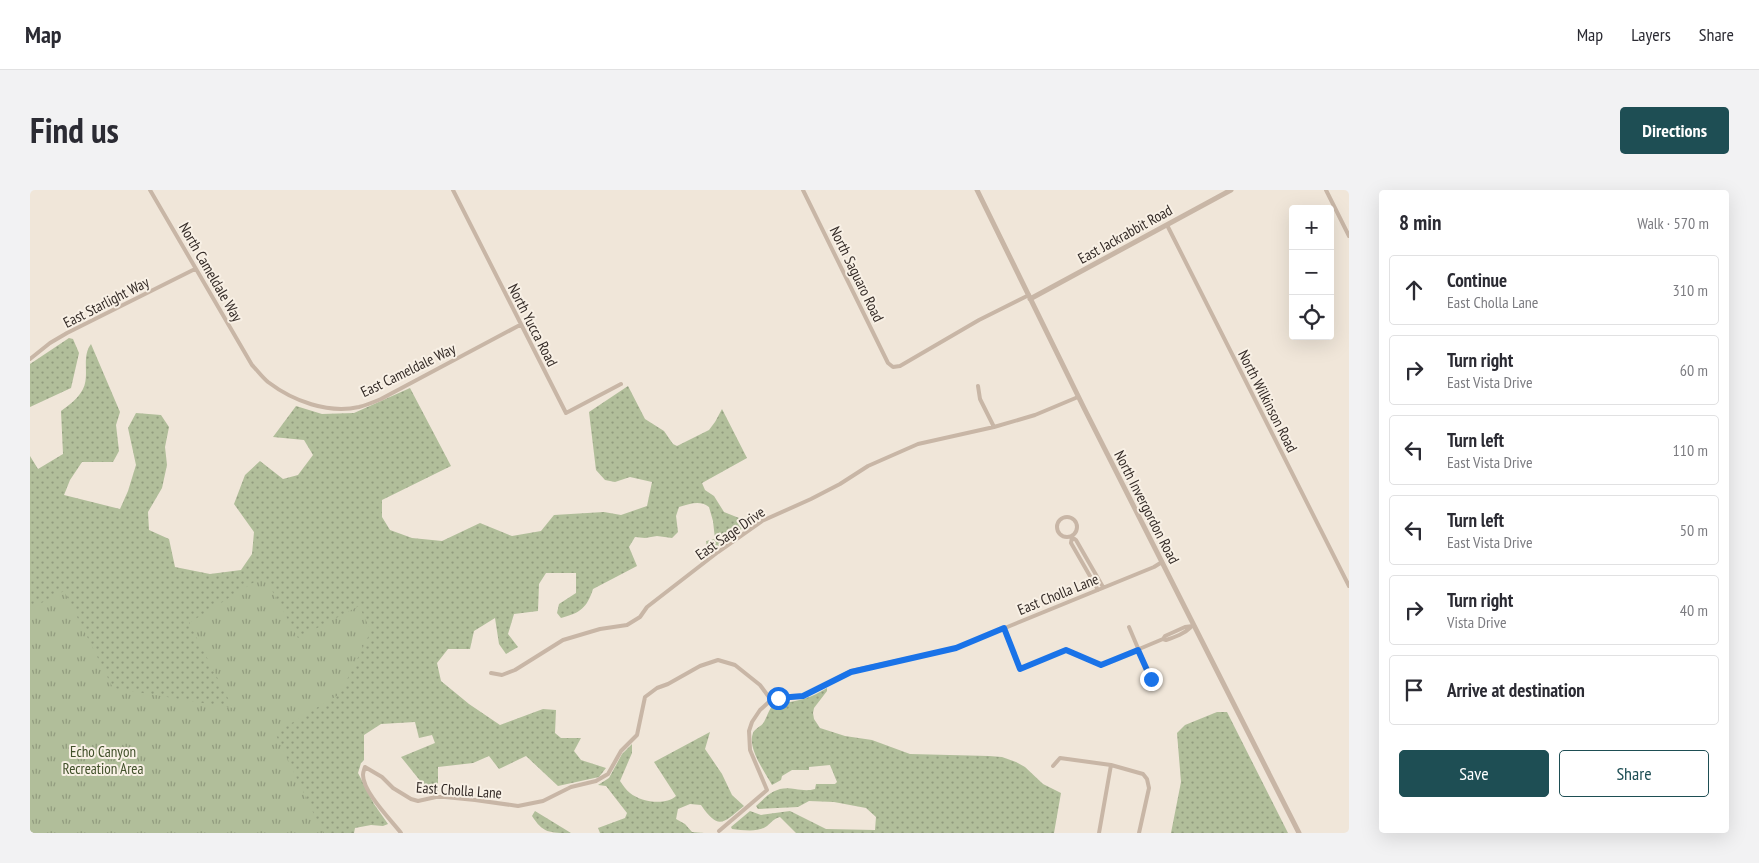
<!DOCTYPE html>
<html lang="en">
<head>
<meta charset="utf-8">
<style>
	:root { --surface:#fff; --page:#f2f2f3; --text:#2b2b33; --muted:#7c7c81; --line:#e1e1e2; --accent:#1e4e54 }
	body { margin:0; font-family:"PT Sans Narrow",sans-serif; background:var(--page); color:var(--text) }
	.controls { position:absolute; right:15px; top:15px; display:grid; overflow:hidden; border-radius:5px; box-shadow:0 5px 20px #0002 }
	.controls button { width:45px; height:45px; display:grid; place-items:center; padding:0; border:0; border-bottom:1px solid var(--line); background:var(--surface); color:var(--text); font:25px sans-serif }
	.stop { position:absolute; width:15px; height:15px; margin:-11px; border:4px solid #1a73e8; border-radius:50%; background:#fff }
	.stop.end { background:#1a73e8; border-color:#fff; box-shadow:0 1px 5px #0008 }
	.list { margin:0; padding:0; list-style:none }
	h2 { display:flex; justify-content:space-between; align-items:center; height:65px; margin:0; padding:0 20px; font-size:21px }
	h2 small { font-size:16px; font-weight:400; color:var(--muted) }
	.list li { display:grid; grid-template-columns:32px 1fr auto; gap:15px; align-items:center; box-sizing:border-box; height:70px; margin:0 10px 10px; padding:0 10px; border:1px solid var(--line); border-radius:5px }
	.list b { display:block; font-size:19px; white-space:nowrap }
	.list p { margin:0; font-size:16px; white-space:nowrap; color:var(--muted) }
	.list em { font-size:16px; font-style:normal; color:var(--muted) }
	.actions { display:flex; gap:10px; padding:15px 20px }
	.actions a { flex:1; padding:11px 0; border:1px solid var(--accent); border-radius:5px; text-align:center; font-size:18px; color:var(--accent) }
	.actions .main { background:var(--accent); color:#fff }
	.icon { flex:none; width:28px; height:28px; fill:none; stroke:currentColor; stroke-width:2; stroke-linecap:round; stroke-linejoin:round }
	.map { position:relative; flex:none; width:1319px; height:643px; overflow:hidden; border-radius:5px }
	header { display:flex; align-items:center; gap:30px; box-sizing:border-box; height:70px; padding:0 25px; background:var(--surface); border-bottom:1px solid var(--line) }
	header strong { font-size:24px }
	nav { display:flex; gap:28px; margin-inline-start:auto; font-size:18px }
	.intro { display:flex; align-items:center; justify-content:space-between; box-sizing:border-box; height:120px; padding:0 30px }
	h1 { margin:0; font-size:35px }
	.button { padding:12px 22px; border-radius:5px; background:var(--accent); color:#fff; font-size:18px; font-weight:700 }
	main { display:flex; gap:30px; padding:0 30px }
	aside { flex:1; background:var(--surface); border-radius:5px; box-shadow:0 5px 20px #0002 }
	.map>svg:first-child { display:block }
	.grass { fill:url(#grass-dots) }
	.park { fill:url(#park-tufts) }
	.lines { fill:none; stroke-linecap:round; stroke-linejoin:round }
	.minor { stroke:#c8b6a6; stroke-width:4 }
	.tertiary { stroke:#c8b6a6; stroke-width:5 }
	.route { stroke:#1a73e8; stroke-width:6 }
	.labels { text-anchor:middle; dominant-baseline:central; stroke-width:4; stroke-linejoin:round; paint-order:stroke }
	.street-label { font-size:15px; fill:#342b27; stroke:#f8f0e5 }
	.park-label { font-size:15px; fill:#42512b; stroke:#f8f0e5 }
</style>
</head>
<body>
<header>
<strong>Map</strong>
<nav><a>Map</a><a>Layers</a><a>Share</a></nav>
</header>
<div class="intro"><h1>Find us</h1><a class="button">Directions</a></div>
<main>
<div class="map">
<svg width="1319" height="643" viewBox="0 0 1319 643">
	<defs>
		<pattern id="grass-dots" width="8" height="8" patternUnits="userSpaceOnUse" patternTransform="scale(1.25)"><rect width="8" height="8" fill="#b1be9a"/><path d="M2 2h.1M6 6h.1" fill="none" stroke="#919b7e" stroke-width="1.8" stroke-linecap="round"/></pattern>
		<pattern id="park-tufts" width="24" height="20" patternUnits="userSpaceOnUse" patternTransform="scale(1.25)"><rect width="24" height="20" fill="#b1be9a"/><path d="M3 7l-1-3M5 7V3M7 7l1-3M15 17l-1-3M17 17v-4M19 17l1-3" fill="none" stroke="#919b7e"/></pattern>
	</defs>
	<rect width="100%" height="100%" fill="#f0e6d9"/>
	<!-- grass -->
	<path class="grass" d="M39,148L43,149L49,163L41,198L0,217V174Z
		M61,154L90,222L86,235L89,261L83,272H52L40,290L34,305L90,319L98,301L106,275L98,238L106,223L131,225L139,237L135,257L137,275L132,298L118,322L119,340L139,349L145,377L180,384L211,380L222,364L224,342L204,314L215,285L230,271L253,289L268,285L283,265L274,250L243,247L266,216L292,224L324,223L380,198L421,276L352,310V327L360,340L382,348L412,351L450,333L482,346L511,341L524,325L574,322L591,325L617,316L622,292L600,287L585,292L575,290L566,280L559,222L598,196L615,229L634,241L643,254L647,256L679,240L685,232L692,219L717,268L672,293L675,300L684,306L694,322L719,332L718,334L682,361L677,359L676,351L685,349L683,331L679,317C669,310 661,314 649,317L646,326L648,342L642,348L627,346L615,348L605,347L599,357L607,376L563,399C557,418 550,423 531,428L527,423L529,414L546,403V383H516L509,394L508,421L484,424L478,444L488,457L476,464L469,454L465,428L444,441L440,459H418L407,473L411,491L439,514L470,535L513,519L526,520L525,543L531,548H551L544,561L551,570L576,578L569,587L528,596L496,566L469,579L459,566L443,573L408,577V601L400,603L371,567L405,553L402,545L389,548L385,532L351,534L334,545V570L331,573L328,583L344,614L358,634L353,636L341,635L325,638L324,643H0V266L8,279L33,264L31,221C39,215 48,209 53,199C60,186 51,167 61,154Z
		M797,498V501L784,518L783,523L784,529L790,538L815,546L842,550L880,564L959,566L972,567L986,572L995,577L1013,594L1031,603L1024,643H766L750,627C743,629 742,632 737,636C728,643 712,640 702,639L701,637L720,621L731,625L760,621L796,639L845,640L846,627L836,618L804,612L779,611L768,617L728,619L726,616C739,604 746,596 765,599C772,600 778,601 785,599L786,594H805L807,592L800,575L779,577V580H762L752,586L751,590L742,595C735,582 717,558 723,543C725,538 731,537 734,532C738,525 739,517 746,513C752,511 759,513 765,511C777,509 787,504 797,498Z
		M1187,522H1197L1258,643H1141L1151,592L1147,543L1155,535Z
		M680,542L675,559L692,584L702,605L714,616C693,633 689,641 671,615L660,614L648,619L646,629L655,634L662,642L674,643H570L568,638L595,628L597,623L576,596L568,595L579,588L592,564L602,554V563L590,591C593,595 596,600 600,603C611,612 635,616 646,606L624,572Z
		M505,621L541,643C519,643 513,643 502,626Z"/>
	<!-- park -->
	<path class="park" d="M234,386L268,448L329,416L341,441L310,504L245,543L293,643H0V419L34,401L83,498L203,518L159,433Z"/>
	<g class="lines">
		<!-- minor -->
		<path class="minor" d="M120,0L222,175C227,180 232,187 238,192C263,211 298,224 329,217C337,215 344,212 351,209L490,135
			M423,0L536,223L591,194
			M773,0L858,173L863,177L870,176L949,130L999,105
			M1296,0L1319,46
			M1137,35L1319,396
			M0,169L20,153L37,143L165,79
			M948,196L950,209L964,237
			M1027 337a10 10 0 1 1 20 0a10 10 0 1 1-20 0Z
			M1068,400L1041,353L1042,347L1046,350L1073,397
			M1099,437L1121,489
			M974,438L990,479L1036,460L1071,475L1133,449L1135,446L1155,437L1163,436
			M1133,449L1136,450C1145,447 1154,444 1161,437
			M461,483L472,485L485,480L533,450L570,439L597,435L610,427L617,417L688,362L732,331L781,309L810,294L838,276L888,254L964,237L1005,225L1048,207
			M1023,576L1030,568L1081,575L1113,584L1117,589L1119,598L1109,643
			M689,641L737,600L720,560L719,541L722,532L730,520L741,510L773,506L821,481L926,458L1124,377L1132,372
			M371,643C361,630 333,602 333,585C333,582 334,580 335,577L352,587L363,598L381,609L388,611L406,607H415L445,610L488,616L513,611L541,597L566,591L578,584L591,561L607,545L615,507L627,498L638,494L670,476L688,470L705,475L730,495L741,510
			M1069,643L1081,575"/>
		<!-- tertiary -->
		<path class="tertiary" d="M947,0L1054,218L1269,643
			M1000,109L1201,0"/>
	</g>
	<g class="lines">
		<!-- route -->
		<path class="route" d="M748,508L773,506L821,482L926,458L974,438L990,479L1036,460L1071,475L1108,460L1121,489"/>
	</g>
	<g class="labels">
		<!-- street labels -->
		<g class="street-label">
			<text transform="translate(1095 44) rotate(-29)">East Jackrabbit Road</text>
			<text transform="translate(181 82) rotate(60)">North Cameldale Way</text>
			<text transform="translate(827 84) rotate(64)">North Saguaro Road</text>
			<text transform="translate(76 112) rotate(-27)">East Starlight Way</text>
			<text transform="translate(503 135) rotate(63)">North Yucca Road</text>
			<text transform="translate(378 180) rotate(-26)">East Cameldale Way</text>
			<text transform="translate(1238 211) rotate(63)">North Wilkinson Road</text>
			<text transform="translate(1117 317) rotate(63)">North Invergordon Road</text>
			<text transform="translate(700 343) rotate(-35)">East Sage Drive</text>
			<text transform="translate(1028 404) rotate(-22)">East Cholla Lane</text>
			<text transform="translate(429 600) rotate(4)">East Cholla Lane</text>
		</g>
		<!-- park labels -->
		<g class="park-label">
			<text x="73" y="561">Echo Canyon<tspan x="73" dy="17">Recreation Area</tspan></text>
		</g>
	</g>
</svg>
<div class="controls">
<button>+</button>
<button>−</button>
<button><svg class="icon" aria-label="locate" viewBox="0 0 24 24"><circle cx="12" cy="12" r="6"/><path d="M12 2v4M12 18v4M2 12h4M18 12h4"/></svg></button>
</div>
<div class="stop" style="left:748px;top:508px"></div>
<div class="stop end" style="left:1121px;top:489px"></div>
</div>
<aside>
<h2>8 min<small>Walk · 570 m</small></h2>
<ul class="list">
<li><svg class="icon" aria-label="ahead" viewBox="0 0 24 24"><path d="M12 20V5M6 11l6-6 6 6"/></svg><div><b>Continue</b><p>East Cholla Lane</p></div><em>310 m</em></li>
<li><svg class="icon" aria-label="right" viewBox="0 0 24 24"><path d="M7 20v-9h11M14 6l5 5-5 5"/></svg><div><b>Turn right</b><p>East Vista Drive</p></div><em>60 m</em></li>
<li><svg class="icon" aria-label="left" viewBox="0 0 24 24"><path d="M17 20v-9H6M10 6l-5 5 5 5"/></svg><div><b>Turn left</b><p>East Vista Drive</p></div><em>110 m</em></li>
<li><svg class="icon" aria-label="left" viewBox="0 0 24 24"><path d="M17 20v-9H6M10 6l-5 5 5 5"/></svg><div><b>Turn left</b><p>East Vista Drive</p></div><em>50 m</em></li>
<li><svg class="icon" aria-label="right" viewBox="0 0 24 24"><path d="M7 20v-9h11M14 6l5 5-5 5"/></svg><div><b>Turn right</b><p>Vista Drive</p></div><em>40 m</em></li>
<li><svg class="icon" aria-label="arrive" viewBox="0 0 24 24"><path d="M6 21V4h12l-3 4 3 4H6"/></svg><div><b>Arrive at destination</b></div></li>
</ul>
<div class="actions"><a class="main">Save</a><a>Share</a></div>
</aside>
</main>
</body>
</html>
